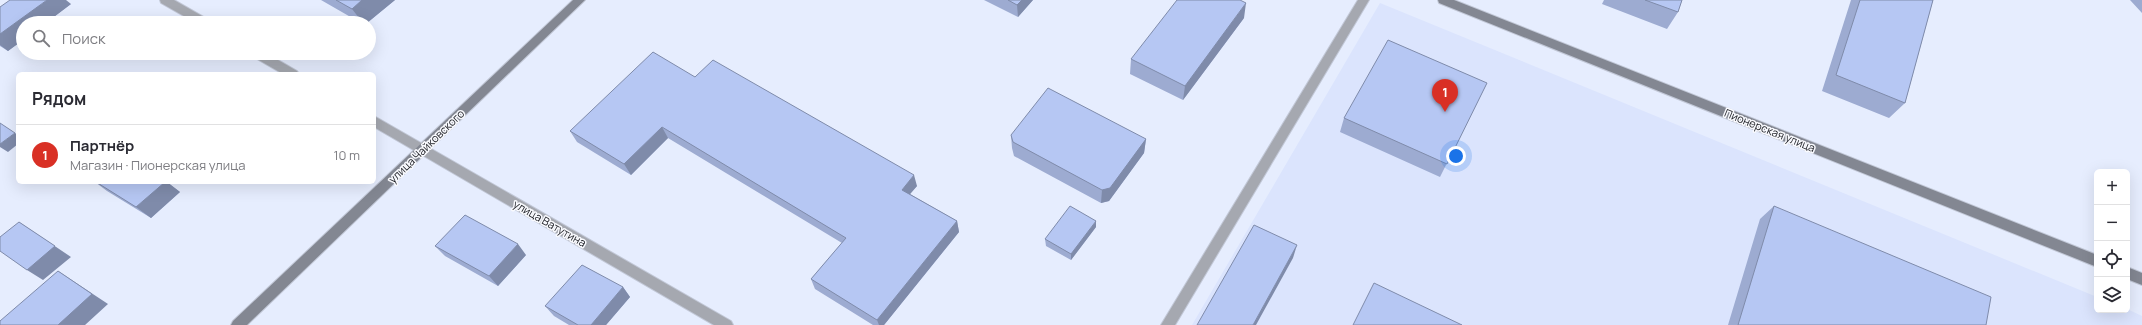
<!DOCTYPE html>
<html lang="ru">
<head>
<meta charset="utf-8">
<style>
	:root { --surface:#fff; --page:#f2f2f3; --text:#2b2b33; --muted:#7c7c81; --line:#e1e1e2; --accent:#d93025 }
	body { margin:0; font-family:Manrope,sans-serif; background:var(--page); color:var(--text) }
	.controls { position:absolute; right:12px; bottom:12px; display:grid; overflow:hidden; border-radius:6px; box-shadow:0 4px 16px #0002 }
	.controls button { width:36px; height:36px; display:grid; place-items:center; padding:0; border:0; border-bottom:1px solid var(--line); background:var(--surface); color:var(--text); font:20px sans-serif }
	.you { position:absolute; left:1456px; top:156px; width:14px; height:14px; margin:-10px; border:3px solid #fff; border-radius:50%; background:#1a73e8; box-shadow:0 0 0 6px #1a73e833 }
	.badge { display:grid; place-items:center; width:26px; height:26px; border-radius:50%; background:var(--accent); color:#fff; font-size:13px; font-weight:700 }
	.pin { position:absolute; translate:-50% -33px; filter:drop-shadow(0 1px 2px #0008) }
	.pin::after { content:''; position:absolute; top:21px; width:14px; height:12px; background:inherit; clip-path:polygon(0 0,100% 0,50% 100%) }
	.list { margin:0; padding:0; list-style:none }
	h2 { display:flex; justify-content:space-between; align-items:center; height:52px; margin:0; padding:0 16px; font-size:17px }
	h2 small { font-size:13px; font-weight:400; color:var(--muted) }
	.list li { display:grid; grid-template-columns:26px 1fr auto; gap:12px; align-items:center; box-sizing:border-box; height:60px; padding:0 16px; border-top:1px solid var(--line) }
	.list b { display:block; font-size:15px; white-space:nowrap }
	.list p { margin:0; font-size:13px; white-space:nowrap; color:var(--muted) }
	.list em { font-size:13px; font-style:normal; color:var(--muted) }
	.icon { flex:none; width:22px; height:22px; fill:none; stroke:currentColor; stroke-width:2; stroke-linecap:round; stroke-linejoin:round }
	.map { position:relative; flex:none; width:2142px; height:325px; overflow:hidden }
	.search { position:absolute; background:var(--surface); box-shadow:0 4px 16px #0002; left:16px; top:16px; width:360px; height:44px; display:flex; align-items:center; gap:10px; box-sizing:border-box; padding:0 14px; border-radius:22px; color:var(--muted); font-size:15px }
	.panel { position:absolute; background:var(--surface); box-shadow:0 4px 16px #0002; left:16px; top:72px; width:360px; height:112px; border-radius:6px }
	.map>svg:first-child { display:block }
	.built { fill:#dbe4fd }
	.lines { fill:none; stroke-linecap:round; stroke-linejoin:round }
	.street-casing { stroke:#c2c8d7; stroke-width:2 }
	.secondary-casing { stroke:#c2c8d7; stroke-width:2 }
	.street { fill:#a5a8b0; fill-rule:evenodd }
	.secondary { fill:#838792; fill-rule:evenodd }
	.wall { fill:#9dabd1 }
	.shaded-wall { fill:#7f8baa }
	.building { fill:#b6c7f3; stroke:#7f8baa }
	.labels { text-anchor:middle; dominant-baseline:central; stroke-width:3; stroke-linejoin:round; paint-order:stroke }
	.street-label { font-size:11px; fill:#1c1e24; stroke:#f9fafe }
</style>
</head>
<body>
<div class="map">
<svg width="2142" height="325" viewBox="0 0 2142 325">
	<rect width="100%" height="100%" fill="#e6edfe"/>
	<!-- built -->
	<path class="built" d="M1380,3L2097,297V310L2127,309L2142,316V325H1192Z"/>
	<g class="lines">
		<!-- street casing -->
		<g class="street-casing">
			<path id="street" d="M160,0H174L209,20L211,23H196L161,3Z
				M1358,0H1369L1175,325H1161Z
				M250,53H266L297,71L299,74H283L252,56Z
				M374,116L731,321L733,325H714L374,127Z"/>
		</g>
		<!-- secondary casing -->
		<g class="secondary-casing">
			<path id="secondary" d="M573,0H585L247,325H231L233,321Z
				M1438,0H1454L2097,255V267L1439,3Z
				M2127,267L2142,273V285L2127,279Z"/>
		</g>
		<!-- street -->
		<use href="#street" class="street"/>
		<!-- secondary -->
		<use href="#secondary" class="secondary"/>
	</g>
	<!-- wall -->
	<path class="wall" d="M321,0H395L367,23H361Z
		M984,0H1033L1018,17Z
		M1604,0H1682L1678,12L1667,29L1602,4Z
		M1851,0H1933L1905,103L1889,118L1822,91Z
		M2130,0H2142V13Z
		M71,4L8,51L0,46V7Z
		M1244,18L1183,100L1130,74L1131,59Z
		M695,77L917,186L910,194L957,221L959,232L884,325H873L815,289L811,279L842,243L668,138L631,175L577,142L570,131Z
		M1487,83L1440,177L1340,132L1344,118Z
		M1011,135L1146,139L1144,153L1109,201L1101,203L1014,156L1012,148Z
		M95,182H167L180,192L151,218L107,191Z
		M1774,206L1986,325H1728L1760,219Z
		M1096,227L1071,260L1046,246L1045,239Z
		M435,246L526,255L498,286L445,256Z
		M623,287L630,297L606,325H569L554,316L545,306Z"/>
	<!-- shaded-wall -->
	<path class="shaded-wall" d="M47,0H66L71,4L46,23H23V40L8,51L0,45V34Z
		M362,0H395L367,23H363L352,9Z
		M1022,0H1033L1018,17L1017,5Z
		M1246,3L1244,18L1183,100L1185,86Z
		M662,127L668,138L631,175L624,164Z
		M15,133L18,135V144L8,152L0,147V144Z
		M1146,139L1144,153L1109,201L1101,203L1102,190Z
		M914,175L917,186L904,201L902,190Z
		M165,182H167L180,192L151,218L136,207Z
		M957,221L959,232L884,325H879L877,320Z
		M1096,221V227L1071,260V254Z
		M19,222L71,257L43,280L27,270Z
		M518,244L526,255L498,286L489,276Z
		M1297,245L1293,258L1256,325H1253Z
		M58,271L108,304L85,325H58Z
		M623,287L630,297L606,325H591Z"/>
	<!-- building -->
	<path class="building" d="M10,0H47L0,34V7Z
		M336,0H362L352,9Z
		M1008,0H1022L1017,5Z
		M1177,0H1240L1246,3L1185,86L1131,59Z
		M1645,0H1682L1678,12Z
		M1860,0H1933L1905,103L1836,75Z
		M1388,40L1487,83L1447,164L1344,118Z
		M653,52L695,77L713,60L914,175L902,190L957,221L877,320L811,279L846,238L662,127L624,164L570,131Z
		M1048,88L1146,139L1110,188L1102,190L1013,142L1011,135Z
		M0,123L15,133L0,144Z
		M96,182H165L136,207Z
		M1070,206L1096,221L1071,254L1045,239Z
		M1774,206L1991,297L1986,325H1738Z
		M465,215L518,244L489,276L435,246Z
		M19,222L55,246L27,270L0,251V237Z
		M1254,225L1297,245L1253,325H1197Z
		M582,265L623,287L591,325H578L545,306Z
		M58,271L92,294L58,325H0V321Z
		M1374,283L1462,325H1353Z"/>
	<g class="labels">
		<!-- street labels -->
		<g class="street-label">
			<text transform="translate(1770 130) rotate(22)">Пионерская улица</text>
			<text transform="translate(426 146) rotate(-44)">улица Чайковского</text>
			<text transform="translate(550 223) rotate(30)">улица Ватутина</text>
		</g>
	</g>
</svg>
<div class="controls">
<button>+</button>
<button>−</button>
<button><svg class="icon" aria-label="locate" viewBox="0 0 24 24"><circle cx="12" cy="12" r="6"/><path d="M12 2v4M12 18v4M2 12h4M18 12h4"/></svg></button>
<button><svg class="icon" aria-label="layers" viewBox="0 0 24 24"><path d="M12 4l9 5-9 5-9-5zM3 14l9 5 9-5"/></svg></button>
</div>
<div class="you"></div>
<div class="pin badge" style="left:1445px;top:112px">1</div>
<div class="search"><svg class="icon" aria-label="search" viewBox="0 0 24 24"><circle cx="10" cy="10" r="6"/><path d="M15 15l6 6"/></svg>Поиск</div>
<section class="panel">
<h2>Рядом<small></small></h2>
<ul class="list">
<li><span class="badge">1</span><div><b>Партнёр</b><p>Магазин · Пионерская улица</p></div><em>10 m</em></li>
</ul>
</section>
</div>
</body>
</html>
